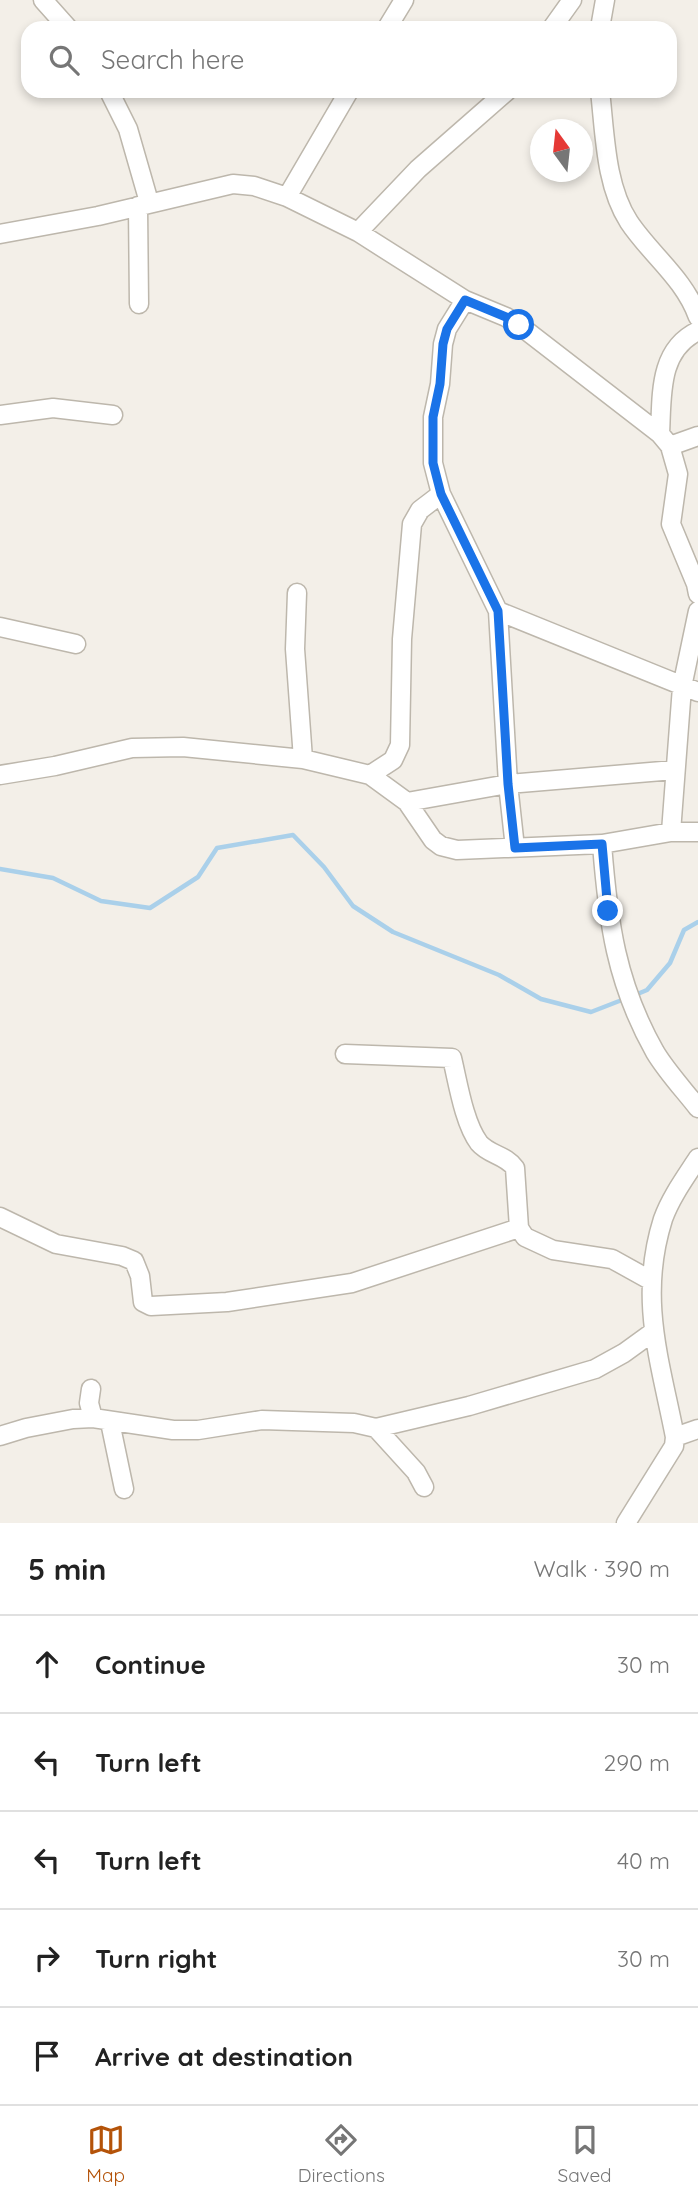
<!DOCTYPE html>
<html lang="en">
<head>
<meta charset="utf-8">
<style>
	:root { --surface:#fff; --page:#f6f6f6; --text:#222; --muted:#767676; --line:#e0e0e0; --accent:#b45309 }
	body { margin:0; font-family:Quicksand,sans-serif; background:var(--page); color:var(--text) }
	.compass { position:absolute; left:530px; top:119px; width:63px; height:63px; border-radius:50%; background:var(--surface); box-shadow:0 4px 10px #0003; rotate:345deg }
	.stop { position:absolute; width:21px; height:21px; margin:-16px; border:5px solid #1a73e8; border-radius:50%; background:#fff }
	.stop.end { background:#1a73e8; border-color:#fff; box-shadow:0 2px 7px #0008 }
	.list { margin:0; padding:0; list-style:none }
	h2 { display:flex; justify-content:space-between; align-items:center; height:91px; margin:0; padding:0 28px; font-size:30px }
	h2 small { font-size:23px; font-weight:400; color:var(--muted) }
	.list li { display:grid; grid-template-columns:46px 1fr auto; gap:21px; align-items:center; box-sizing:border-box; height:98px; padding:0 28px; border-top:2px solid var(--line) }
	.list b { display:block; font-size:26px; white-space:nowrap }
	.list em { font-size:23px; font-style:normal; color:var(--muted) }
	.icon { flex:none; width:38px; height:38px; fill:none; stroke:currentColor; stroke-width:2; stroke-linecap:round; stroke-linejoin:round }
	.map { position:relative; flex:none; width:698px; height:1523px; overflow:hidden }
	.search { position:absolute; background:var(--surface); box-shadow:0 4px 10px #0003; left:21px; right:21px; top:21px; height:77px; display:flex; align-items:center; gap:18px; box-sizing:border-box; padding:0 24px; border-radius:21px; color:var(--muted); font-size:26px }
	.sheet { height:581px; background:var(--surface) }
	nav { display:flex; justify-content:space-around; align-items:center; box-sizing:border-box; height:98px; border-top:2px solid var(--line); background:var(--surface); font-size:19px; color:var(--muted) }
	nav a { display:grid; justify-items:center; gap:4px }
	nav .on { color:var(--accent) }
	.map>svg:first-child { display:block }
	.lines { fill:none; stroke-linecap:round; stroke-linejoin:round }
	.stream { stroke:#aad0ea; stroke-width:4.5 }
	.minor-casing { stroke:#bdb7ac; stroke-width:21 }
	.minor { stroke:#fff; stroke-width:18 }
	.route { stroke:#1a73e8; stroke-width:9 }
</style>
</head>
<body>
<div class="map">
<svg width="698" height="1523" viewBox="0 0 698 1523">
	<rect width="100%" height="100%" fill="#f3efe8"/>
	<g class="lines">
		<!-- stream -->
		<path class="stream" d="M0,869L53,878L101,901L150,908L198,877L217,848L293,835L324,867L353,906L393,932L499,975L541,999L591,1012L627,998
			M635,995L647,990L670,963L684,930L698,922"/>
		<!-- minor casing -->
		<g class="minor-casing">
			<path id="minor" d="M43,0L68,28
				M387,28L404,0
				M552,28L572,0
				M600,28L605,0
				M109,91L128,129L149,202
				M600,91C605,133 605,185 629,222C651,255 684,278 698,317
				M287,197L349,91
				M138,206L139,304
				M358,232L418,169L507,91
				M0,234L98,216L233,184L254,186L287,197L358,232L465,300L506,317L519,325L660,434L670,446L678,474L671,524L696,584L698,594
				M465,300L447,329L443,344L440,384L433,417V463L441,494L498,611L508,784L515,848
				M0,415L53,408L113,415
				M660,434C662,396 658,350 698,331
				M670,446L698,436
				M297,593L295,649L303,759
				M498,611L698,692
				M0,627L76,644
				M0,775L55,766L132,748L183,747L303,759L370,775L407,802L433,840L441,846L457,850L602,844C608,922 616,983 655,1052C667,1072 684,1090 698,1108
				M370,775L393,760L400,745L402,639L412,524L420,510L441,494
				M407,802L508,784L674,770
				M671,832L682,687L698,611
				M602,844L671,832H698
				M345,1054L452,1058C458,1083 464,1123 479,1143C489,1155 506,1155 515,1168L519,1228L525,1237L553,1250L612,1259L650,1280
				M0,1217L56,1244L122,1256L134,1261L140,1276L143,1302L151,1306L227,1302L352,1283L519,1228
				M91,1389L89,1403L93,1418
				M110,1422L124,1489
				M376,1428L416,1472L424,1487
				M0,1436L26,1428L73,1419L93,1418L173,1430H198L262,1420L354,1423L376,1428L469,1406L595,1369L624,1353L653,1332
				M675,1437L698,1429
				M626,1523L674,1446L675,1437C660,1360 638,1298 663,1219C671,1197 685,1178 698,1158"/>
		</g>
		<!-- minor -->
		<use href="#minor" class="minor"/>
	</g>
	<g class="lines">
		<!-- route -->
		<path class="route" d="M519,325L506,317L465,300L447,329L443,344L440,384L433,417V463L441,494L498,611L508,784L515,848L602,844L608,911"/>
	</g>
</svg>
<svg class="compass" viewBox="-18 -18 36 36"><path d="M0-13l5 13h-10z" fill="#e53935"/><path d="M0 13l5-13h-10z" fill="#767676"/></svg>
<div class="stop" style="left:519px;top:325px"></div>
<div class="stop end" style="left:608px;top:911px"></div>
<div class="search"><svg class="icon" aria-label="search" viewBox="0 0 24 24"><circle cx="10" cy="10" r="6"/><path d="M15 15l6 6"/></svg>Search here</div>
</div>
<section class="sheet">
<h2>5 min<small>Walk · 390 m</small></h2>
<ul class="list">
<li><svg class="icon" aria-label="ahead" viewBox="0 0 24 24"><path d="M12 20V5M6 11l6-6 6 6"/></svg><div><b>Continue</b></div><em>30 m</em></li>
<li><svg class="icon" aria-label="left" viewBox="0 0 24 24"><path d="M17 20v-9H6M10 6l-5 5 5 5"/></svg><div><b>Turn left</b></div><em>290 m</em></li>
<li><svg class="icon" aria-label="left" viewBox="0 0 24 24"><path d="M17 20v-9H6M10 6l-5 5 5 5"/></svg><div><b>Turn left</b></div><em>40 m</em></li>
<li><svg class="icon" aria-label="right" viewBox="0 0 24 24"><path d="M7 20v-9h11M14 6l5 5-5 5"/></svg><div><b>Turn right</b></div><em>30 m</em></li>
<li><svg class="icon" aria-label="arrive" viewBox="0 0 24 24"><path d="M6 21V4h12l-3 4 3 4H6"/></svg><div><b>Arrive at destination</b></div></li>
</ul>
</section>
<nav>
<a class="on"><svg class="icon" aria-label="map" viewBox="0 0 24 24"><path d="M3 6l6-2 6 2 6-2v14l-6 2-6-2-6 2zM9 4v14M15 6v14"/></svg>Map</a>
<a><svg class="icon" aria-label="directions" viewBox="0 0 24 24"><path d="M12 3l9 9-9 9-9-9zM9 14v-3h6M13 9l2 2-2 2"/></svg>Directions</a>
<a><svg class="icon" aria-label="saved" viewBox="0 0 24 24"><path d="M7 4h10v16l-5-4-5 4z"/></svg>Saved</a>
</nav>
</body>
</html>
